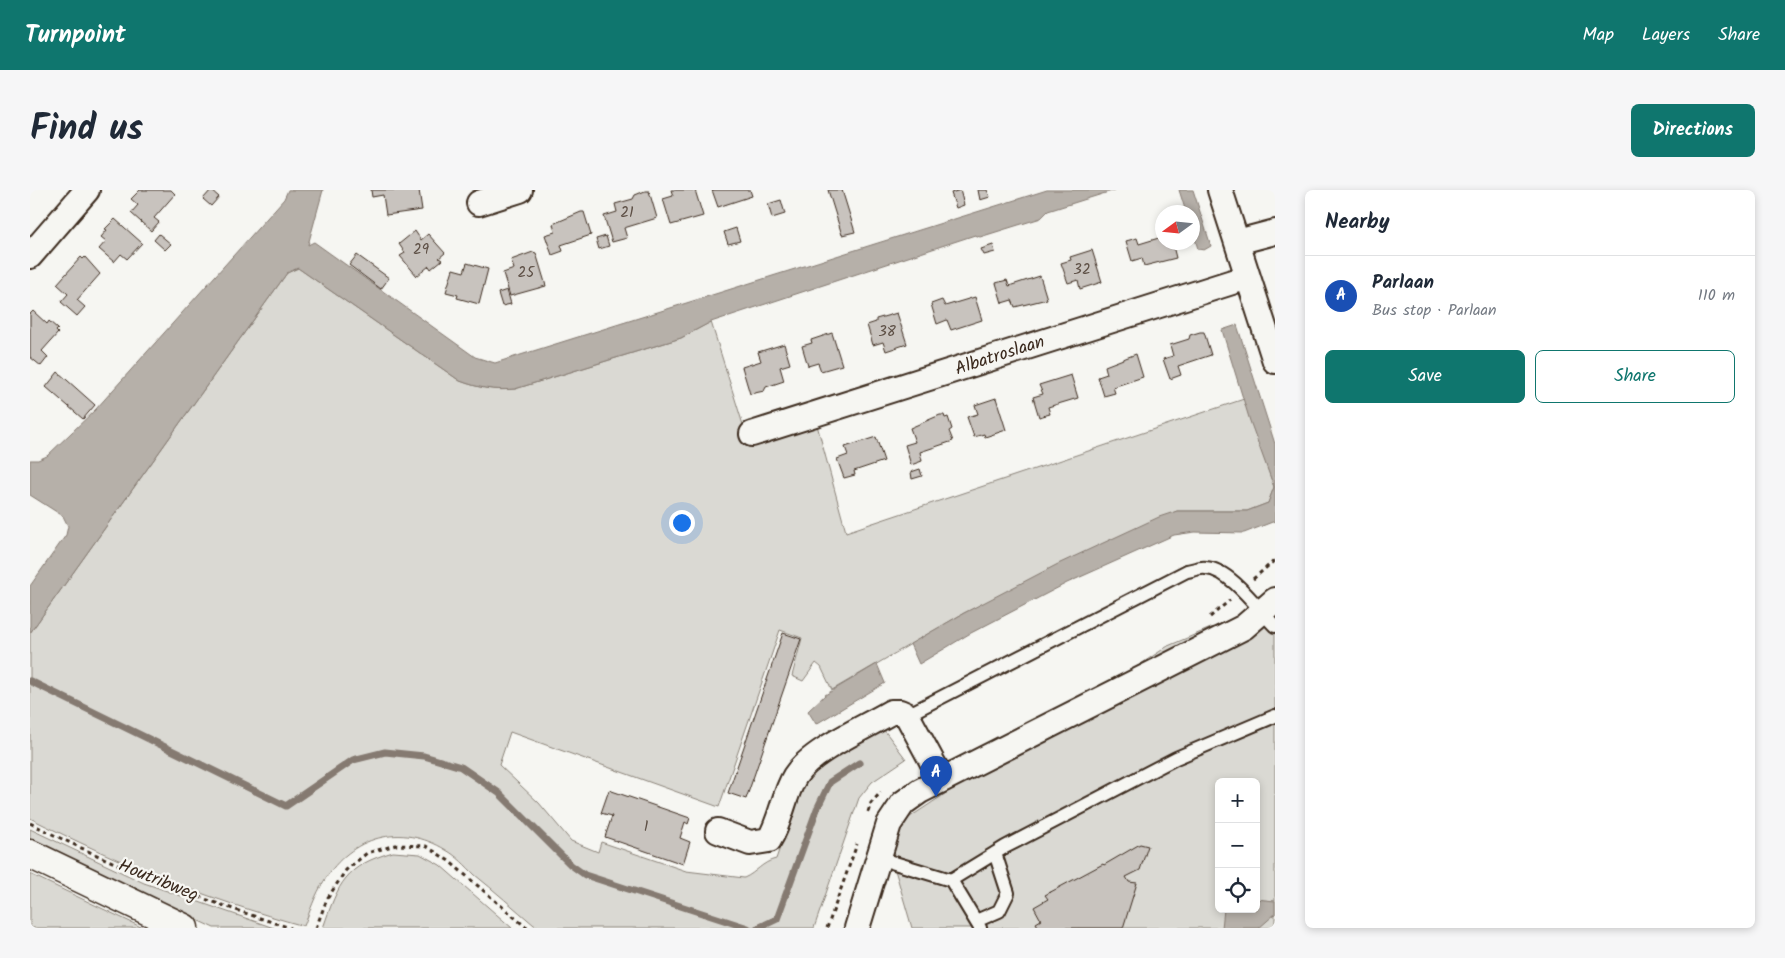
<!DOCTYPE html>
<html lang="en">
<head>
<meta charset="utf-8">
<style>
	:root { --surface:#fff; --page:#f6f6f7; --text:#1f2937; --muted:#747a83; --line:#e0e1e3; --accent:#0f766e }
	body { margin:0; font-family:Kalam,sans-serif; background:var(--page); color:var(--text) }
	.controls { position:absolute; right:15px; bottom:15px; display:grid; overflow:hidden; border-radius:8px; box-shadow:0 2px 8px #0003 }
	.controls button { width:45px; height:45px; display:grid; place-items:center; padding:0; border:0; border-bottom:1px solid var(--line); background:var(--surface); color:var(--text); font:25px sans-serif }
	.compass { position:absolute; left:1125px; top:15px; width:45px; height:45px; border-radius:50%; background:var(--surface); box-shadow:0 2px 8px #0003; rotate:255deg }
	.you { position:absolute; left:651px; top:332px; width:18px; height:18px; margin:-12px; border:4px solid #fff; border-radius:50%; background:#1a73e8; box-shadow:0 0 0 8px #1a73e833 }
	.badge { display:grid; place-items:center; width:32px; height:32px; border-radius:50%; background:var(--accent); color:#fff; font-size:16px; font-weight:700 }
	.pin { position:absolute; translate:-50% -41px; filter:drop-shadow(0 1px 2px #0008) }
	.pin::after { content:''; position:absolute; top:26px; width:18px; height:15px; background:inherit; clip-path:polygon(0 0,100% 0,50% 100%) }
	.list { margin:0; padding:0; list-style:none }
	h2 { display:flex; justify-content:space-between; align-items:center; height:65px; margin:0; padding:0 20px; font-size:21px }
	h2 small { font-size:16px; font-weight:400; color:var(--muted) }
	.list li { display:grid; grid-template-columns:32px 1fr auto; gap:15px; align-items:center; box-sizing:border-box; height:80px; padding:0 20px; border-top:1px solid var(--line) }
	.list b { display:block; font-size:19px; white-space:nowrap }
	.list p { margin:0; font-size:16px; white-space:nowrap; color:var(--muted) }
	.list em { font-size:16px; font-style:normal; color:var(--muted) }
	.actions { display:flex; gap:10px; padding:15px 20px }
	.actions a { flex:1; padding:11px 0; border:1px solid var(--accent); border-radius:8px; text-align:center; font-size:18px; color:var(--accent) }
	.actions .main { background:var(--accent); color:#fff }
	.icon { flex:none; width:28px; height:28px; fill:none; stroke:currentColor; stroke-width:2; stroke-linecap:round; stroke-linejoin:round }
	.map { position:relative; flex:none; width:1245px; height:738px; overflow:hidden; border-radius:8px }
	header { display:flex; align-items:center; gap:30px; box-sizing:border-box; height:70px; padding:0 25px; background:var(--accent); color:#fff }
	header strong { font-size:24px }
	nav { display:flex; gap:28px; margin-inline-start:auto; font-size:18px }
	.intro { display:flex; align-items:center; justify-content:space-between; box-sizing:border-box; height:120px; padding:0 30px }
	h1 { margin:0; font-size:35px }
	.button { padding:12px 22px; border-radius:8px; background:var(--accent); color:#fff; font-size:18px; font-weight:700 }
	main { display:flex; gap:30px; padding:0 30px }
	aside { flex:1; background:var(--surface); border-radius:8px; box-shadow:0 2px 8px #0003 }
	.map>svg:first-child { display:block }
	.green { fill:#dad9d3; stroke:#8a8278; fill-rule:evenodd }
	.water { fill:#b6b0a9; stroke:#857a71 }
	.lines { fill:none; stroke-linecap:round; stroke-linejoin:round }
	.stream { stroke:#857a71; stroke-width:7 }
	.building { fill:#c8c3be; stroke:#3b2a1e }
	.lane-casing { stroke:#3b2a1e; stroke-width:16 }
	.street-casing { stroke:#3b2a1e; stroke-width:28 }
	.primary-casing { stroke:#3b2a1e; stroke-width:31 }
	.path { stroke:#3b2a1e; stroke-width:3; stroke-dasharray:4 4; stroke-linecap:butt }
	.lane { stroke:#f6f6f2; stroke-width:12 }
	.street { stroke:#f6f6f2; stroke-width:24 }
	.primary { stroke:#f6f6f2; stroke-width:28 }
	.labels { text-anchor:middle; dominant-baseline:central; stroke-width:4.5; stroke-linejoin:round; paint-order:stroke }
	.number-label { font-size:15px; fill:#5e5046 }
	.street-label { font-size:18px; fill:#3b2a1e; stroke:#f6f6f2 }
</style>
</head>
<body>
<header>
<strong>Turnpoint</strong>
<nav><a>Map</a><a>Layers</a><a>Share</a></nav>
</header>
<div class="intro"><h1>Find us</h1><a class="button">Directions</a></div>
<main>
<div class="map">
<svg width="1245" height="738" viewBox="0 0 1245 738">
	<rect width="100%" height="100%" fill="#f6f6f2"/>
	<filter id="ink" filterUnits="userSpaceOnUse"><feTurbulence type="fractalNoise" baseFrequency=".02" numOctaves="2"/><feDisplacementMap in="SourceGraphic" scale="10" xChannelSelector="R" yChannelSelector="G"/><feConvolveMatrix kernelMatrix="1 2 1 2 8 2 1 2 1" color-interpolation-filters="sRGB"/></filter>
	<g filter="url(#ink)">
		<!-- green -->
		<path class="green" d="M268,78L430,191C449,198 465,201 485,199L651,148L681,132L719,254L787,235L816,342L1214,209L1244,297L1238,313L1217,321H1147L934,423L802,500L791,477L786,473L773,491L762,486L772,448L750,440L689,617L480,542L469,575L509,613L541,651L568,662L571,652L656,681L714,688C726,683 732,672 746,669L773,591L784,576L851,536L876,569L842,592L829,608L784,738H511L504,735C484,718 465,701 445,685C436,676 427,666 416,660C371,632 321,646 294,691C285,705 280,721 274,736C179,710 88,673 0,628V443L257,83Z
			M1245,411V738H882L863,673L868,635L1138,456ZM1189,592H1226V719H1189Z
			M0,639L114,693L244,738H184L64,682L0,649Z
			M363,662L390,664L410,675L482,738H293C309,692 315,676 363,662Z
			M0,684L113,738H0Z"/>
		<!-- water -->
		<path class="water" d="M258,0H293L278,55L284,52L445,167L465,173L1017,0H1085L1018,21L1011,28L950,47L945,45L681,132L651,148L485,199C465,201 449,198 430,191L268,78L257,83L0,443V396L36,345L38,336L33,326L0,305V270H8L17,266L66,219L254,9Z
			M1149,0H1163L1181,56L1174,60L1168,59L1163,42L1162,22H1156Z
			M1207,135L1245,254V331L1214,343L1165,342L1144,345L1037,393L939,444L889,474L880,454L934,423L1028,374L1129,327L1147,321H1217L1238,313L1244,297L1220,231L1192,140Z
			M847,474L855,493L786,534L778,521L795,505Z
			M1226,709L1245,711V724L1229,738H1192L1194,719H1226Z"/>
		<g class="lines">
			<!-- stream -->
			<path class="stream" d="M0,491L256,616L323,570L355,562L394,566L431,577L469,603L541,675L555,685L718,738
				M728,738L747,729L787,619L800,592L829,573"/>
		</g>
		<!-- building -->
		<path class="building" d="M110,0H141L145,4L124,28L129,32L121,41L101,23L108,15L101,9Z
			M181,0L189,7L181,16L173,9Z
			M341,0H389L392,20L356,25L353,5L342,7Z
			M641,0H665L673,26L641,35L633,9L643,6Z
			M682,0H720L722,6L688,17Z
			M798,0H812L825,42L812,45Z
			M930,0L934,15L926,18L921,3Z
			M948,0H957L960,7L950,10Z
			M615,1H619L627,28L594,38L597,48L582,52L574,26L587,22L585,14L603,9L605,5Z
			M751,10L755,24L742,28L738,14Z
			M551,22H554L561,45L531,55L533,61L522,65L515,45L525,42L523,34Z
			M85,29L112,53L97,69L91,64L84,72L69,59L76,51L71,47L77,40L75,39Z
			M706,38L710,51L698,54L694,42Z
			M385,41L391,50L398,44L415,63L409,68L412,70L401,79L399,76L387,86L370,66L375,63L369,54Z
			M129,44L141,54L135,60L124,50Z
			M576,46L579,56L569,59L566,49Z
			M1132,47V52H1142L1146,68L1114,76L1112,68L1102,71L1096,51L1107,48L1109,54Z
			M963,55L965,62L954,65L951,59Z
			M1062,60L1072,92L1050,99L1048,90L1038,93L1031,73L1041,70L1040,67Z
			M503,62L506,63L516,96L480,106L473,83L484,79L481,70Z
			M327,65L359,88L351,99L319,75Z
			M51,67L53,69L55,67L70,84L47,110L55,117L47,126L31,112L38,104L27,94Z
			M437,73L458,79L449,114L427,108L428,105L416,102L423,79L434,82Z
			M1010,86L1017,109L985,117L982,110L972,113L966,93L977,90L979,96Z
			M477,100L481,114L472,116L468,103Z
			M945,107L952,130L921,140L917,130L907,134L901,114L912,110L915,116Z
			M3,121L17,134L19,131L28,139L26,141L28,143L12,161L18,167L11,176L0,167V124Z
			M867,123L877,154L856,161L853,152L843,155L837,135L846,132V129Z
			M1170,142H1174L1181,165L1148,176L1151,185L1140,189L1133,169L1143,166L1140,155L1159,149L1160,145Z
			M802,143L812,175L791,181L788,173L778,176L772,156L782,153L781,150Z
			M754,154L760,174L750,177L754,191L736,197L734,201L720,204L712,177L731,171L728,162Z
			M1106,164L1113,187L1083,197L1085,203L1074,206L1068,187L1077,184L1075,176Z
			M28,182L65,215L53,229L16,197Z
			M1041,185L1048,208L1018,217L1020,224L1009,227L1003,207L1013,204L1009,195Z
			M966,208L976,240L955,247L954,244L944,247L937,227L948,224L945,215Z
			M910,225H914L915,228L918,227L922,239L919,241L923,251L890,262L892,271L881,275L875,255L885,252L880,238Z
			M846,247L854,271L824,281L825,285L814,288L807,269L818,265L815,257Z
			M890,279L892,286L882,289L881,282Z
			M753,443L771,449L716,609L698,603Z
			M579,600L660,628L658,634L655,632L650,648L660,652L653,674L575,647L582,626L571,623Z
			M1110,654L1118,656L1110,680L1096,687L1099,692L1107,693L1093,738H1009L1006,733L1011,730L1004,717L1018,709L1015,705L1073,674L1074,675Z"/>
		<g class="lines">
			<!-- lane casing -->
			<g class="lane-casing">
				<path id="lane" d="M877,525L1157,381C1163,380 1170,377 1176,378C1200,379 1229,420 1245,436
					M848,668L921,690L950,738
					M921,690L975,657L1146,568L1245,526
					M946,731L969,721L978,703L965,663"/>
			</g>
			<!-- street casing -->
			<g class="street-casing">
				<path id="street" d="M1190,0L1245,171
					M449,13L490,0
					M1207,52L1245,42
					M0,66L57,0
					M722,244L1218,87
					M688,641L720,653L739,650C751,631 753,606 765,586C781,561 834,538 861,522H870L877,525L912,590
					M827,738L859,634L873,613L890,601L1214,437L1245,410"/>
			</g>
			<!-- primary casing -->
			<g class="primary-casing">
				<path id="primary" d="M0,664L154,738"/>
			</g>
			<!-- path -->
			<path class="path" d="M1223,389L1245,370
				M1180,427L1200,410
				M838,622L841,613L851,602
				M0,633C84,676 171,710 261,738
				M286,738L297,709L316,680L337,663L366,655L396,656L419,671L497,738
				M797,738L827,654"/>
			<!-- lane -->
			<use href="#lane" class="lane"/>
			<!-- street -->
			<use href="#street" class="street"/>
			<!-- primary -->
			<use href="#primary" class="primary"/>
		</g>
	</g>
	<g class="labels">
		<!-- number labels -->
		<g class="number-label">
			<text x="597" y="23">21</text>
			<text x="391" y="60">29</text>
			<text x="1052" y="80">32</text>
			<text x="496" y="83">25</text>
			<text x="857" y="142">38</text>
			<text x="616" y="637">1</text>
		</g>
		<!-- street labels -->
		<g class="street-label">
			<text transform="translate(970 166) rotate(-18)">Albatroslaan</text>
			<text transform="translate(128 691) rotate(22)">Houtribweg</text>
		</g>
	</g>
</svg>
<div class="controls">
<button>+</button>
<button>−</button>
<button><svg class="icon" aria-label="locate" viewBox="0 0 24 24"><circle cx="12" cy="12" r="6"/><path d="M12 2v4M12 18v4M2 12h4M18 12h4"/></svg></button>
</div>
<svg class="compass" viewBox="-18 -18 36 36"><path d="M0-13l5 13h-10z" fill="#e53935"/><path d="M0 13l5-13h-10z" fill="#747a83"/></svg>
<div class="you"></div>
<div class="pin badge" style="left:906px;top:607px;background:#1a4fb4">A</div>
</div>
<aside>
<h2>Nearby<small></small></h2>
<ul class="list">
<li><span class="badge" style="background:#1a4fb4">A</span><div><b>Parlaan</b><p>Bus stop · Parlaan</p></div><em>110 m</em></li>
</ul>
<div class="actions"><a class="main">Save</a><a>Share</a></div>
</aside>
</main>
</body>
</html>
